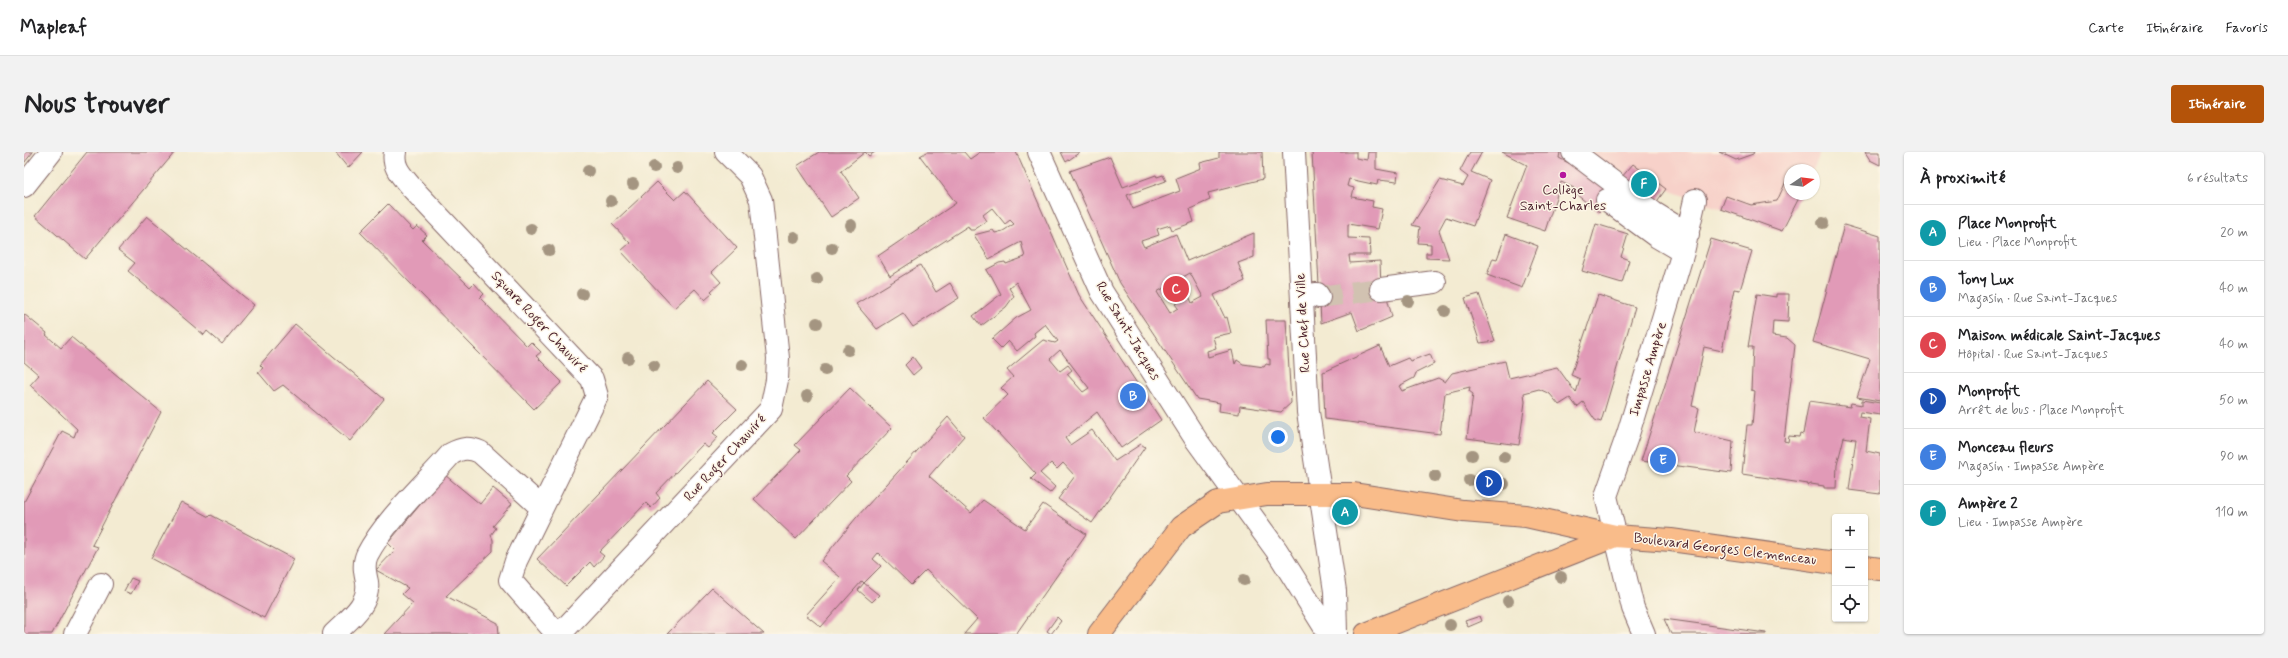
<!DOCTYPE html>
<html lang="fr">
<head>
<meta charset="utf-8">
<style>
	:root { --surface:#fff; --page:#f2f2f2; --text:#202124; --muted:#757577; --line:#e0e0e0; --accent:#b45309 }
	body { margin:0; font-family:Mynerve,sans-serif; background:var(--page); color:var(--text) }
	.controls { position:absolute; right:12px; bottom:12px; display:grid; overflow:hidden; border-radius:4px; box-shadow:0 1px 3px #0004 }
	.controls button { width:36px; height:36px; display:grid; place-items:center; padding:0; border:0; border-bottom:1px solid var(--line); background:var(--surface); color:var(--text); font:20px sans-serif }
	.compass { position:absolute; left:1760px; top:12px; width:36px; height:36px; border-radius:50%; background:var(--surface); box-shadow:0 1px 3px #0004; rotate:77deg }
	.you { position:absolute; left:1254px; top:285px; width:14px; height:14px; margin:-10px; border:3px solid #fff; border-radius:50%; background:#1a73e8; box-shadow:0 0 0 6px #1a73e833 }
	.badge { display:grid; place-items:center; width:26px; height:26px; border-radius:50%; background:var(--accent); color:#fff; font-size:13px; font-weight:700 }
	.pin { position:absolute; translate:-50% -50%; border:2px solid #fff; box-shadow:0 1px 4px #0006 }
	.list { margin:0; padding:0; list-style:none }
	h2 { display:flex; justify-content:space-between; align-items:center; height:52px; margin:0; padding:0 16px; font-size:17px }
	h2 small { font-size:13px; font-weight:400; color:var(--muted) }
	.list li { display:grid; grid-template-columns:26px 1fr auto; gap:12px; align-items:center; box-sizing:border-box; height:56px; padding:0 16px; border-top:1px solid var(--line) }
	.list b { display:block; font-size:15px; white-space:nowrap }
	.list p { margin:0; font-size:13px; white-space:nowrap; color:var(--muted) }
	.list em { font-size:13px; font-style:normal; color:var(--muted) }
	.icon { flex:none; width:22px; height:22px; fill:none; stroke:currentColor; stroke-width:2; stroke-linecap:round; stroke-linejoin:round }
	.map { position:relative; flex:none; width:1856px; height:482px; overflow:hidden; border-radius:4px }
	header { display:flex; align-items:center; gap:24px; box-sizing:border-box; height:56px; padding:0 20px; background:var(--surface); border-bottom:1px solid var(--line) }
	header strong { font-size:19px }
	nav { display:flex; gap:22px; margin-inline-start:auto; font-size:14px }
	.intro { display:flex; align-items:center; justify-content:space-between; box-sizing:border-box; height:96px; padding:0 24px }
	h1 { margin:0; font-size:28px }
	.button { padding:10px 18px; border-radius:4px; background:var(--accent); color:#fff; font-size:14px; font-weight:700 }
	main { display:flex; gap:24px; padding:0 24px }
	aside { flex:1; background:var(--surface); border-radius:4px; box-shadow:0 1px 3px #0004 }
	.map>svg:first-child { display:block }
	.built { fill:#f7d1c9 }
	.building { fill:#e19ab7; fill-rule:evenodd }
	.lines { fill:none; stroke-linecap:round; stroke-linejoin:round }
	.minor-tunnel { stroke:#d1c2b1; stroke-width:22; stroke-dasharray:22 11; stroke-linecap:butt }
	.minor-casing { stroke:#856665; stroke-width:24 }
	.major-casing { stroke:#856665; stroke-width:24 }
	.minor { stroke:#fff; stroke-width:22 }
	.major { stroke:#f9bc8a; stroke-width:22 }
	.tree { fill:#a49581 }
	.poi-dot { fill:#b5179e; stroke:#fcf5e5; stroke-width:1.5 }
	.labels { text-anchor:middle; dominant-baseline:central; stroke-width:3; stroke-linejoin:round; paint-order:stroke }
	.poi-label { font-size:14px; fill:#4a1f2b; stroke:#fcf5e5 }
	.street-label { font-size:14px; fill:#4a1f2b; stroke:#fcf5e5 }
</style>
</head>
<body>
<header>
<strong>Mapleaf</strong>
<nav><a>Carte</a><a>Itinéraire</a><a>Favoris</a></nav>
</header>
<div class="intro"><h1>Nous trouver</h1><a class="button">Itinéraire</a></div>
<main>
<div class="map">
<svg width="1856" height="482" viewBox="0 0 1856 482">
	<rect width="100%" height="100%" fill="#fcf5e5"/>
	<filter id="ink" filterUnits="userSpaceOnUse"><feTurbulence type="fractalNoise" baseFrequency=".025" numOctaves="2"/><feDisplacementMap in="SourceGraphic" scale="8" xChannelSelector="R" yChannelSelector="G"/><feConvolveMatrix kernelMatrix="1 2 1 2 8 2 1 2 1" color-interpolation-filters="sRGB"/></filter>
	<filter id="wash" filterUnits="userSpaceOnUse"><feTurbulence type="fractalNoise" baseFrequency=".012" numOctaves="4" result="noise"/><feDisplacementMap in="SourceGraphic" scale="16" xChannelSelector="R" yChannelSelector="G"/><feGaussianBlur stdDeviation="0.9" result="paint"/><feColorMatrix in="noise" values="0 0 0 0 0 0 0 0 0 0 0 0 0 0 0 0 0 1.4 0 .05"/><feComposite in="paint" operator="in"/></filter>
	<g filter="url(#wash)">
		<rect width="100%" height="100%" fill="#f3ebd2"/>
		<!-- built -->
		<path class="built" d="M1478,0H1797L1789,18H1766V42H1777L1758,79L1642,37L1609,12L1601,22L1595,17L1590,22L1550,36Z"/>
		<g id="blocks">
			<!-- building -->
			<path class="building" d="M0,0H9L0,11Z
				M63,0H151L61,107L11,64Z
				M311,0H339L324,16Z
				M795,0H851L845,4L841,0L817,19L835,46L807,65L773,14Z
				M903,0H940L946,7L956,0H992L1055,143L1137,268L1097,296L1073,260L1041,286L1046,293L1068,278L1091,309L1117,292L1121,295L1068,371L1034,347L1051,324L1039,311L1033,317L1027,311L1016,321L1031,335L1026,341L1007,327L1012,322L960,266L984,243L977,236L989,225L983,218L1019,188L1031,191L1034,189L1021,172L1010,181L1011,184L993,199L984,189L977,196L968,187L992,166L1007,158L992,130L985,136L990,144L982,155L957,174L949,164L977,142L967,123H965L962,118L975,111L981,110L982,112L1001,105L997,90L965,107L950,83L969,78L971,81L979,79L990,72L986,68L981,72L968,56L959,63L963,69L950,78H946L944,74L866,124L854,104L932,51L896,4ZM1036,198L1065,236L1059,240L1043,222L1048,218L1044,213L1036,219L1026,207Z
				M1037,0H1056L1042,10Z
				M1195,0H1238L1239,27L1184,41L1186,48L1166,57L1170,70L1148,78L1146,73L1133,77L1135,83L1117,89L1120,95L1152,82L1163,109L1230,81V105L1214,111L1221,129L1190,143L1201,166L1203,165L1207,181L1189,185L1192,196L1183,199L1184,205L1208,198L1211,212L1213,208L1219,212L1240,215L1242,212L1246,213V207H1244L1242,168H1262L1267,251L1257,260L1216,254L1215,262L1195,259L1196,251L1173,247L1096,131L1046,19L1086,5L1099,35L1132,23L1133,25L1139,23L1142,29L1103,43L1109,57L1156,39L1152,26L1177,16L1176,11L1195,6ZM1166,121L1179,145L1168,151L1165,144L1151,152L1154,156L1146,161L1133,140Z
				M1288,0H1332V6L1343,8L1344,0H1352V17L1374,21L1373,30L1354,28L1353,33L1325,27L1323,34L1330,36L1328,45L1349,49L1348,55L1358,57L1354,77L1324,72V86L1345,87L1346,103H1325L1326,111L1356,109L1357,137L1363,145L1368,165L1335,179L1328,160L1297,171Z
				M1446,0H1458L1447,20L1466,28L1449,74L1422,65L1415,78L1425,107L1402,106V101H1407V92L1394,91L1396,75L1388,73L1416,28L1439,34L1444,25L1436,19Z
				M1478,0H1536L1535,6L1556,17L1588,40L1575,60L1549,40L1550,36L1537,30L1521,79L1483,66L1503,13Z
				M1695,0H1730L1729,2L1712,8Z
				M1841,0H1856V13L1846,8Z
				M1609,12L1642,37L1631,52L1597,26Z
				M1764,25L1766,26V42H1777L1758,79L1697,57L1702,44L1727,53L1753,49Z
				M633,30L651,48L661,39L713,96L688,120L697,130L687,139L689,141L681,148L671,137L650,156L597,99L606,91L588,72Z
				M364,52L389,78L393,74L403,83L398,88L446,135L450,131L460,142L456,146L503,194L507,190L517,200L512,204L538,230L510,257L336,80Z
				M123,64L230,153L198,192L183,179L180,183L104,119L111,111L94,98Z
				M1572,72L1604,82L1597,105L1605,108L1598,131L1558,119Z
				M1820,73L1856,84V249L1833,245L1846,207L1789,190Z
				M1482,82L1514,94L1498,136L1463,123L1469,106L1473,107Z
				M1687,87L1728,99L1716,138L1710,137L1698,199L1680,195L1668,254L1675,256L1670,280L1709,289L1707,321L1617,309Z
				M896,113L912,140L926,131L935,146L889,175L879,161L853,177L832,152Z
				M1455,142L1462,162L1471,189L1456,191L1441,146Z
				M1733,142L1752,145V142H1765L1764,170L1749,169L1748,184L1763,186L1771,193L1760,289L1764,290L1765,284L1775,285L1776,281L1779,282L1785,249L1826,255L1827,251L1838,253V248L1856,251V263L1836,260L1835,265L1846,267L1842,299L1856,302V342L1825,338L1832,287H1830L1820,285L1813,313L1812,336H1800V334L1787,332L1783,334L1784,332L1718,322L1723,273H1728L1731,239L1727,238L1729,195H1724Z
				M1574,143L1611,155L1577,270L1571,268L1559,250L1553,255L1546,246L1535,253L1526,242L1515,237L1500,241L1501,250L1495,293L1443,286L1449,242L1445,239L1446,235L1421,241L1416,282L1301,267L1299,220L1356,194L1365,214L1384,206L1386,209L1406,202L1410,212L1392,221L1390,226L1375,234L1378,239L1414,226L1421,230L1428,221L1481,209L1485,226L1533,215L1552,241L1556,227L1547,223Z
				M0,162L23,181L22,183L37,196L47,185L137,260L68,393L74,395L28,482H0V350L38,279L50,285L53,277L6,233L15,223L0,210Z
				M271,172L360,247L326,289L259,233L250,239L234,220L239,216L236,213Z
				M889,205L897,216L889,223L881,213Z
				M683,229L713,257L689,281L694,285L684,296L679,292L632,341L636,346L627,356L622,351L575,400L580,404L570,415L566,410L542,434L513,407Z
				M826,236L868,276L822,324L827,329L772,387L730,347L777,298L771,293Z
				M924,265L940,284L905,324L947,361L959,348L1001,377L1019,352L1062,382L992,482H940L953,467L902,418L887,433L854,401L849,407L857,414L840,431L838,429L797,475L782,463L816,425L797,409L832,366Z
				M421,323L456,352L469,336L488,352L469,374L472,376L467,383L469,388V399L422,444L474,471L475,482H360L389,451L378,442L384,436L352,418L371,398L364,391Z
				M1459,327L1471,329L1470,335L1458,333Z
				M157,350L185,365L187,363L270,407L240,466L127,406Z
				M107,426L114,429L107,442L100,439Z
				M840,431L855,443L848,450L834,438Z
				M688,436L740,482H643Z
				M1456,464L1458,469L1444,475L1441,469Z
				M1033,465L1037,469L1027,482L1023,479Z
				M1640,467L1742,481V482H1647Z"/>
		</g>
	</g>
	<g filter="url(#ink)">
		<use href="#blocks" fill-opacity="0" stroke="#856665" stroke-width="1"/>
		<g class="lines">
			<!-- minor-tunnel -->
			<path class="minor-tunnel" d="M1295,145L1357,137"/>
			<!-- minor casing -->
			<g class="minor-casing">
				<path id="minor" d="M371,0C368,15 378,24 387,35L568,227L573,244L492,409L486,428L533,482
					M1015,0L1078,140L1173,289L1253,399L1305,482
					M1270,0L1284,260L1311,439L1312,482
					M1549,0L1630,61L1664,82
					M0,34L27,0
					M1583,48L1632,84L1659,100
					M1357,137L1411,130
					M1278,144L1293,142L1295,145
					M51,482L77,432
					M310,482C325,467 346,453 343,430C341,421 339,412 343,403C361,368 401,332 427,302C438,296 444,295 456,300L518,356
					M536,482L747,257L753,228L754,206L737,48L726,24L702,0
					M1620,482L1609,456L1582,344L1604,282L1659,100L1671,48"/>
			</g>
			<!-- major casing -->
			<g class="major-casing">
				<path id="major" d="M1841,415L1856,417
					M1075,482L1157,375L1194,350L1243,342H1330L1439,359L1502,364L1591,384L1647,388L1811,411
					M1342,482L1591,384"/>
			</g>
			<!-- minor -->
			<use href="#minor" class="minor"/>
			<!-- major -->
			<use href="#major" class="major"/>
		</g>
		<!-- trees -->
		<g class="tree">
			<circle cx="630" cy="15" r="6"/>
			<circle cx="653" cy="16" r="6"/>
			<circle cx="564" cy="19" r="6"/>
			<circle cx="609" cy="32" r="6"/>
			<circle cx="587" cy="49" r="6"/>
			<circle cx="1799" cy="71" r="6"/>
			<circle cx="827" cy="73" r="6"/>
			<circle cx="507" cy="77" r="6"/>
			<circle cx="770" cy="85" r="6"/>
			<circle cx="808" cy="96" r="6"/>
			<circle cx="525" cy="98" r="6"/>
			<circle cx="793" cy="127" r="6"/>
			<circle cx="558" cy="142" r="6"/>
			<circle cx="1384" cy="149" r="6"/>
			<circle cx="1421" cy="159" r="6"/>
			<circle cx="793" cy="171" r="6"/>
			<circle cx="824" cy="198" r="6"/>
			<circle cx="604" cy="206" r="6"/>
			<circle cx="718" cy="213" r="6"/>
			<circle cx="630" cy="214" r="6"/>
			<circle cx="801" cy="218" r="6"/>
			<circle cx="783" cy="244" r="6"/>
			<circle cx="1448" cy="303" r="6"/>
			<circle cx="1480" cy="305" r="6"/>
			<circle cx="1411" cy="324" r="6"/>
			<circle cx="1445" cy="328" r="6"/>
			<circle cx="1480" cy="332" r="6"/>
			<circle cx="1537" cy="425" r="6"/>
			<circle cx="1220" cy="428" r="6"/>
			<circle cx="1484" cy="449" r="6"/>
			<circle cx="1426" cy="473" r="6"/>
		</g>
	</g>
	<!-- markers -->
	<circle class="poi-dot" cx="1539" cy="23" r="4"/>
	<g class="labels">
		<!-- poi labels -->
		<g class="poi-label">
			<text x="1539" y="38">Collège<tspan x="1539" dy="16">Saint-Charles</tspan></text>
		</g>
		<!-- street labels -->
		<g class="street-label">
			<text transform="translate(515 170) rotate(47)">Square Roger Chauviré</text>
			<text transform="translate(1279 171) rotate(-93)">Rue Chef de Ville</text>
			<text transform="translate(1104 179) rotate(59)">Rue Saint-Jacques</text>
			<text transform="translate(1624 217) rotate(-73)">Impasse Ampère</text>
			<text transform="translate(701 306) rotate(-47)">Rue Roger Chauviré</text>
			<text transform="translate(1701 397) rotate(7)">Boulevard Georges Clemenceau</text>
		</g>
	</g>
</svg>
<div class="controls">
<button>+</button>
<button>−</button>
<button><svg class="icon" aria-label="locate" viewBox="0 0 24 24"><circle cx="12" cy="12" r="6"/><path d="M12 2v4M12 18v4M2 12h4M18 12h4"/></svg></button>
</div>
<svg class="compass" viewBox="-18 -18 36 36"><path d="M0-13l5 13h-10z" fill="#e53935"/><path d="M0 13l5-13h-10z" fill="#757577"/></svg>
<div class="you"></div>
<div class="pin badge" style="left:1321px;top:360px;background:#0f9aa8">A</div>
<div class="pin badge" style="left:1109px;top:244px;background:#3f7fe0">B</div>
<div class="pin badge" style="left:1152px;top:137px;background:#e0444e">C</div>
<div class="pin badge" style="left:1465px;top:331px;background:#1a4fb4">D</div>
<div class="pin badge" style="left:1639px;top:308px;background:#3f7fe0">E</div>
<div class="pin badge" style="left:1620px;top:32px;background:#0f9aa8">F</div>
</div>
<aside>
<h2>À proximité<small>6 résultats</small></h2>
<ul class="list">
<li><span class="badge" style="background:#0f9aa8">A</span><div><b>Place Monprofit</b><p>Lieu · Place Monprofit</p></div><em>20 m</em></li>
<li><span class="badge" style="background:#3f7fe0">B</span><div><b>Tony Lux</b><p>Magasin · Rue Saint-Jacques</p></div><em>40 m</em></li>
<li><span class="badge" style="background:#e0444e">C</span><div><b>Maison médicale Saint-Jacques</b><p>Hôpital · Rue Saint-Jacques</p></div><em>40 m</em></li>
<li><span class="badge" style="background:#1a4fb4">D</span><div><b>Monprofit</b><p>Arrêt de bus · Place Monprofit</p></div><em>50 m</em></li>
<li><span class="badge" style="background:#3f7fe0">E</span><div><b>Monceau fleurs</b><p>Magasin · Impasse Ampère</p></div><em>90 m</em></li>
<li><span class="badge" style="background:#0f9aa8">F</span><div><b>Ampère 2</b><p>Lieu · Impasse Ampère</p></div><em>110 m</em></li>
</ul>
</aside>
</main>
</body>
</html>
